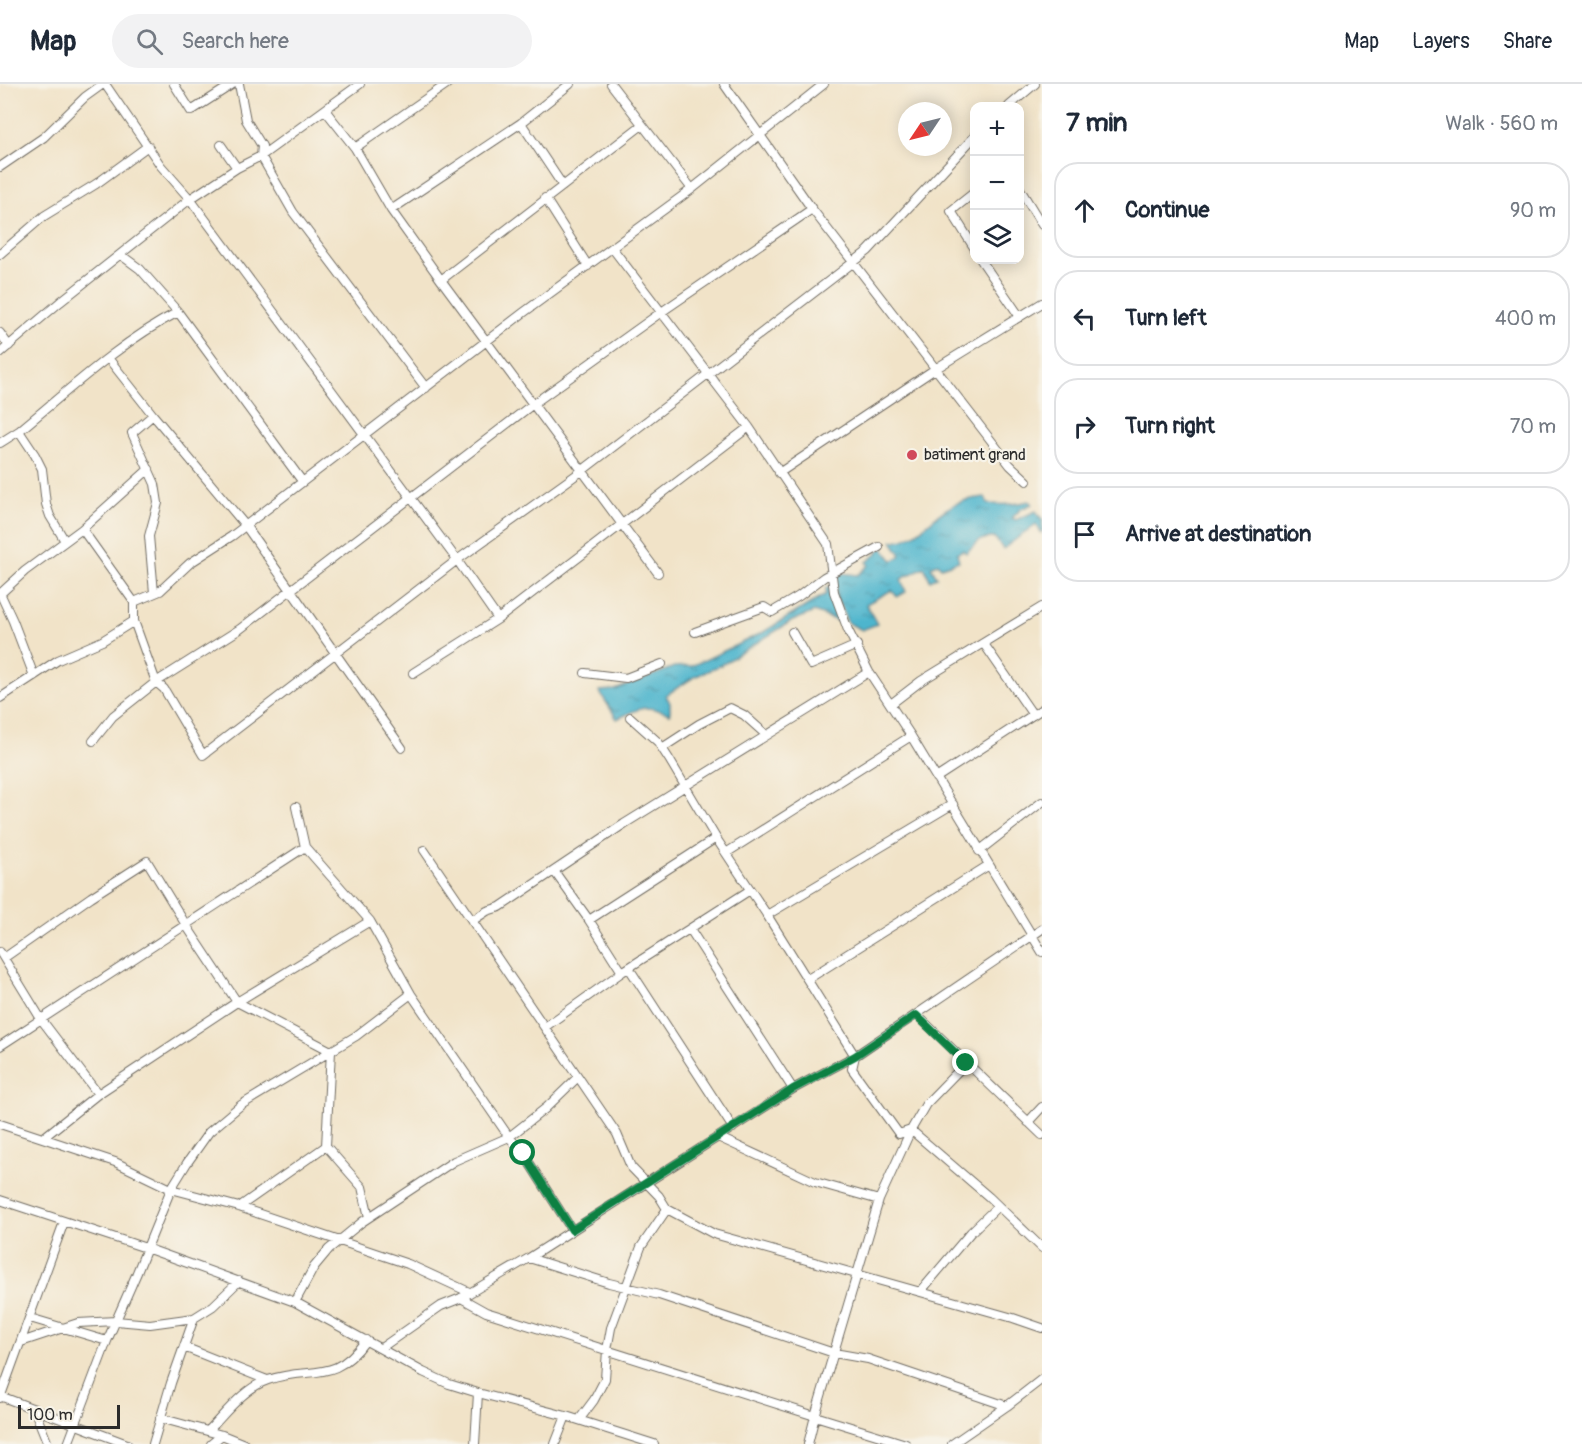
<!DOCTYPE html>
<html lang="en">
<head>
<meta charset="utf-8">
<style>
	:root { --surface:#fff; --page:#f2f2f3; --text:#1f2937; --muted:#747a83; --line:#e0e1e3 }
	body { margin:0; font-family:Pangolin,sans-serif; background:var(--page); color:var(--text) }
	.controls { position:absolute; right:18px; top:18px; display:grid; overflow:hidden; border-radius:12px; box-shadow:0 3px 15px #0003 }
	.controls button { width:54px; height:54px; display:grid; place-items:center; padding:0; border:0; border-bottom:2px solid var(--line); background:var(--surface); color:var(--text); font:30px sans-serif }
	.compass { position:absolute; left:898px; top:18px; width:54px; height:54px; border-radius:50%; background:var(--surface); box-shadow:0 3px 15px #0003; rotate:235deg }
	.scale { position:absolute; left:18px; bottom:15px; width:102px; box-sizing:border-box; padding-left:6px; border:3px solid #2b2b2b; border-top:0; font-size:16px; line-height:21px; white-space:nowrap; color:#2b2b2b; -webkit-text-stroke:4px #f7f3e8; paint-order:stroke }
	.stop { position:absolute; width:18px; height:18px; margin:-14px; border:4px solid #0b8043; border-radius:50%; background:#fff }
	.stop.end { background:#0b8043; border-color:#fff; box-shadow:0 2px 6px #0008 }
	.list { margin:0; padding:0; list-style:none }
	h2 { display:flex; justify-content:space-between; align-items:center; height:78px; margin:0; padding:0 24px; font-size:26px }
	h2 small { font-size:20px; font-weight:400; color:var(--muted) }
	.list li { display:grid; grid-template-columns:39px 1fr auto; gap:18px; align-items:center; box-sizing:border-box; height:96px; margin:0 12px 12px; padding:0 12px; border:2px solid var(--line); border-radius:24px }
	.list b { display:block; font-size:22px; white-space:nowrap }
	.list em { font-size:20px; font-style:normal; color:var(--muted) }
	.icon { flex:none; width:33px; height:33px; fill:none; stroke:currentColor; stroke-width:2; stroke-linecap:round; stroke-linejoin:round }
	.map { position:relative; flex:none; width:1042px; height:1360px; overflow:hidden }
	header { display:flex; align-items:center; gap:36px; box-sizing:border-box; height:84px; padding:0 30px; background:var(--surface); border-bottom:2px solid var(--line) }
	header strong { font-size:28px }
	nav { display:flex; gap:33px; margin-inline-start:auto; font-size:21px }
	.search { width:420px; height:54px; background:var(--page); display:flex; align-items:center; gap:15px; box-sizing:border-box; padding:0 21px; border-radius:33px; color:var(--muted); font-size:22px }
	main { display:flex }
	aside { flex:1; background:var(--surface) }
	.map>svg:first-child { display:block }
	.water { fill:url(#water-ripples); stroke:#3c707c; stroke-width:1.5 }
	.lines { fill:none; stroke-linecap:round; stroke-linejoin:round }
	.street-casing { stroke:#706b62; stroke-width:10 }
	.street { stroke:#fff; stroke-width:8 }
	.route { stroke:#0b8043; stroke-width:8 }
	.poi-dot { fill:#d1495b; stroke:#f7f3e8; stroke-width:2 }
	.labels { text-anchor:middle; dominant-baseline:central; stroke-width:4.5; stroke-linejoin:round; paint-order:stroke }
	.poi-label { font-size:16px; fill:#2b2b2b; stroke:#f7f3e8; text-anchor:start }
</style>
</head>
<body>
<header>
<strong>Map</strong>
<div class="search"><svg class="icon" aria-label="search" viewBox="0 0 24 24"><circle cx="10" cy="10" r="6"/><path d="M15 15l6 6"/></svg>Search here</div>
<nav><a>Map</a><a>Layers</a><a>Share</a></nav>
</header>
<main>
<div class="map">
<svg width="1042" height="1360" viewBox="0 0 1042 1360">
	<defs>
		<pattern id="water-ripples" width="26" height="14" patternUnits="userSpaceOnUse" patternTransform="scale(1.5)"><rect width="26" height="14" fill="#4eb5cd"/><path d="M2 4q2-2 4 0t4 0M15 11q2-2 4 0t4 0" fill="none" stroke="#4193a7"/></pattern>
	</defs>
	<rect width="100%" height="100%" fill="#f7f3e8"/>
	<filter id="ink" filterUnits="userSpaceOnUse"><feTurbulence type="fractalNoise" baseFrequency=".0167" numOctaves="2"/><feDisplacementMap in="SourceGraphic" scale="12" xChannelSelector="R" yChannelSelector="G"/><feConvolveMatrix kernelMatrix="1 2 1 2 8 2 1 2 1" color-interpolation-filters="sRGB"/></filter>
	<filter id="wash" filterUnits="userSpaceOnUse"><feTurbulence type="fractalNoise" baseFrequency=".008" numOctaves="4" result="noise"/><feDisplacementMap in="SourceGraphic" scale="24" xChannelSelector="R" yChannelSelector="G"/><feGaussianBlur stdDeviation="1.35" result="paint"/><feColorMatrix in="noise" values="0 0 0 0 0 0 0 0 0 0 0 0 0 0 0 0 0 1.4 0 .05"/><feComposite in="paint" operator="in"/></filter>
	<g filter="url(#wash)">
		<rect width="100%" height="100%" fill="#f1e3c8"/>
		<!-- water -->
		<path class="water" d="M985,413L988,420C1002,421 1015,421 1029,417L1032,420L1021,425L1012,434L1016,436L1036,427L1042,436V448L1041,449L1036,440L1003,465L995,454C980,453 976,459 966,469L963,466L957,469L959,477L941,483L938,479L931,483L937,493L930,496L924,483L901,495L906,508L897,513L892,506L866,520L877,540L862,546L848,539L837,514L835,495L840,489L858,491L869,481L867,478L877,470L882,463L893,477L901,471L892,457C917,456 928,436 948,424C958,417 973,414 985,413Z
			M832,502L843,539L814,528L790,538L721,581L694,593L666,611L670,619V630C643,620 642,623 617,635L599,607L615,606L674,583L691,582L705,576L762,549L826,510V504Z"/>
	</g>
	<g filter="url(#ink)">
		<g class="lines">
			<!-- street casing -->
			<g class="street-casing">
				<path id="street" d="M105,0L161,82L190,115L457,476L498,535
					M174,0L191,27L233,0
					M239,0L246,36L262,62L261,72L293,128L426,304
					M611,0L692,105
					M724,0L812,125L1010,381L1027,397
					M1009,22L1035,0
					M325,26L355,64L391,126L441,196L658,489
					M521,39L563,102
					M221,61L237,84
					M355,64L447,0
					M0,83L44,53L85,13L103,0
					M1020,105L1042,141
					M975,108L951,127L975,165
					M545,114L588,182
					M391,126L521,39L570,0
					M613,165L749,343L828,460L834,508L848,546L869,588L911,652L1042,868
					M0,170L44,132L96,100L148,62
					M121,171L140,185L178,228L302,397
					M981,176L1020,233
					M441,196L642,41
					M0,249L9,262
					M0,269L60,218L190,115L237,84L261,72L360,0
					M108,274L153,331L245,441L402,664
					M153,331L132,349L155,400L158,419L149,452L154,509
					M19,347L35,371L42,385L46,420L50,432L65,457
					M0,359L19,347C70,305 119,259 178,228
					M779,389L935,285L1042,219
					M0,509L13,537L34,592
					M0,510L25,487L82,445L149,385
					M134,518L160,507L190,479L232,452L523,229L692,105L824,0
					M134,537L156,598L240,545L533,320L660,229L812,125
					M695,548L764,523L772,528L799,512L824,493L879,463
					M792,548L811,581L857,561
					M984,560L1033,631
					M413,589L498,535L749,343
					M585,589L626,594L662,580
					M0,614L58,576L102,557L134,537V518L82,445
					M891,620L921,597L1042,523
					M630,633L658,658L669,675L716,754L767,831L855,972L852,985L899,1050L911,1046L989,1113L1042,1164
					M93,657L113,632L156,598L164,605L203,671L457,476L583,386L868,167L975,52
					M662,664L699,640L730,624L744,631L763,648
					M936,694L1042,625
					M296,723L305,763L370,837L411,910L509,1053L523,1069L572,1146
					M424,766L617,1050L631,1083L659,1112L667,1125L714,1150L1013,1234L1042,1244
					M979,767L1042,718
					M726,769L911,652
					M554,787L589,836L622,888
					M767,831L953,720
					M589,836L716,754
					M472,837L487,827L500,823L624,740L869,588
					M690,845L793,1005
					M0,868L41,935L98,1010
					M4,874L91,813L147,777L186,841L237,918L331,967L326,1062L362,1103L369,1133
					M629,884L733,1044
					M808,895L989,781
					M917,931L1042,1051
					M545,943L622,888L750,806
					M0,962L305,763
					M1028,1038L1042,1023
					M0,1040L115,1078L171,1105L239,1123L408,1180L469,1208
					M718,1053L815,1098L879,1116
					M43,1054L98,1010L237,918L370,837
					M0,1116L146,1164L295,1218L423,1288L449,1300L478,1309L566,1332L654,1360
					M239,1123L326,1062
					M529,1174L609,1199L659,1211L834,1269L868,1275L1007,1322
					M921,1207L971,1148L998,1122
					M461,1214L486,1228L815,1332L879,1116L911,1046L926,1020L966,979
					M295,1218L314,1183L329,1165L362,1138L454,1077L509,1053L546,1024L578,993
					M30,1234L107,1257
					M21,1258L78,1239L116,1237L150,1240L194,1234L213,1222L239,1197
					M184,1263L267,1296
					M381,1264L441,1222L461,1214L529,1174L793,1005L855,972L1042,845
					M0,1312L127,1360
					M0,1314L64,1138
					M34,1325L48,1360
					M160,1334L222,1351L244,1360
					M579,1336L594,1316L605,1295L607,1266L611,1244L641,1163L667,1125
					M208,1347C225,1330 244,1304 268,1296C311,1281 333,1302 366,1256
					M68,1360L107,1257L136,1191L171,1105L187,1079L209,1048L241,1021L356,952L411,910
					M153,1360L171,1299L194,1234
					M211,1360L222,1351
					M475,1360L478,1309
					M555,1360L566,1332
					M808,1360L815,1332L906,1360
					M952,1360L1007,1322L1042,1295"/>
			</g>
			<!-- street -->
			<use href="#street" class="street"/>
		</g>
	</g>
	<g class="lines" filter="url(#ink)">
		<!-- route -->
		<path class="route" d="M523,1069L572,1146L793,1005L855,972L916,931L966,979"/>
	</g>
	<!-- markers -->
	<circle class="poi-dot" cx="912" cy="371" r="6"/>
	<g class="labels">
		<!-- poi labels -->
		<g class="poi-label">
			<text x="924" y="371">batiment grand</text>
		</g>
	</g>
</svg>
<div class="controls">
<button>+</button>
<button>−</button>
<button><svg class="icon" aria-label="layers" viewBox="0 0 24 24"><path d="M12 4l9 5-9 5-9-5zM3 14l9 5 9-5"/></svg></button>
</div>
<svg class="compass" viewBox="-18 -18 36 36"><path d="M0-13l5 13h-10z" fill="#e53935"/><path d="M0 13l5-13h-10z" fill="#747a83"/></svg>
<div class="scale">100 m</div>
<div class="stop" style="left:523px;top:1069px"></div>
<div class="stop end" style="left:966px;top:979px"></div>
</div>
<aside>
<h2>7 min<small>Walk · 560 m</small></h2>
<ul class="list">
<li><svg class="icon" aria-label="ahead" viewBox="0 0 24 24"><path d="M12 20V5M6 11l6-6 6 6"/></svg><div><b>Continue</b></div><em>90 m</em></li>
<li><svg class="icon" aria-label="left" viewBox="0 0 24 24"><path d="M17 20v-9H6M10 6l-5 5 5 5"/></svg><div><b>Turn left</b></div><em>400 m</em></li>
<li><svg class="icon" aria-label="right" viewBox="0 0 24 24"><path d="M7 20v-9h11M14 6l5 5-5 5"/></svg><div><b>Turn right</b></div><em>70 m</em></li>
<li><svg class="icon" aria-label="arrive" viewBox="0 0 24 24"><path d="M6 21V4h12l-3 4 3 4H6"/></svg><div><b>Arrive at destination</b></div></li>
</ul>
</aside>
</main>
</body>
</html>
